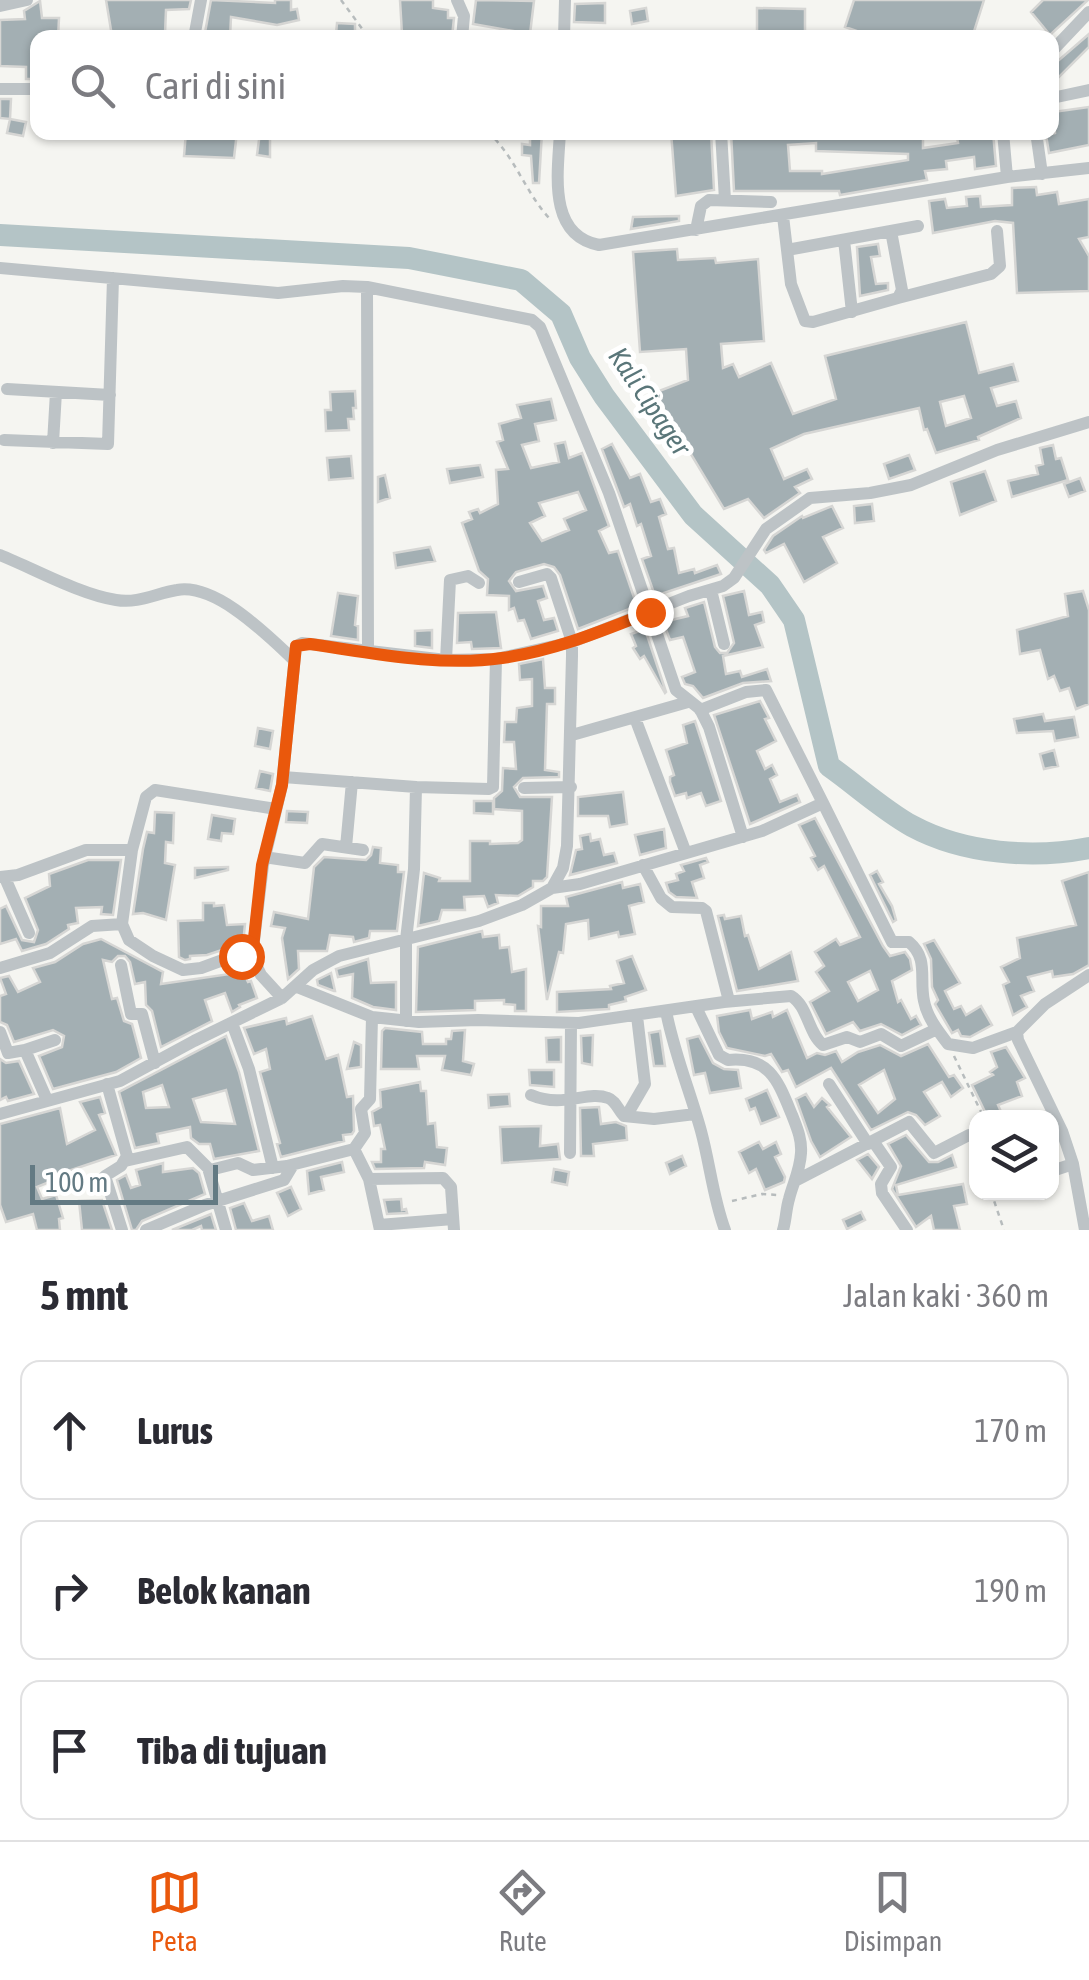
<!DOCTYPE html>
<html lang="id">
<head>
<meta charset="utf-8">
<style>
	:root { --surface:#fff; --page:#f7f7f7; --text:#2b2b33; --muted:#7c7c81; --line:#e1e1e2; --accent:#ea580c }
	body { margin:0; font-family:"Asap Condensed",sans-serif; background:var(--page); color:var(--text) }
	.controls { position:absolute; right:30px; bottom:30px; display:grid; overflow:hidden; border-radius:20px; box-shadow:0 2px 8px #0004 }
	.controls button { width:90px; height:90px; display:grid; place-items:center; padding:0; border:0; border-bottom:2px solid var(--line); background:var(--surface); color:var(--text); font:50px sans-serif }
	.scale { position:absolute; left:30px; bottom:25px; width:188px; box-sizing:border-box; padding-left:10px; border:5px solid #637a83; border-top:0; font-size:28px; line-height:35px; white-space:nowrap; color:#637a83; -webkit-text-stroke:8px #fff; paint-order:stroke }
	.stop { position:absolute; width:30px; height:30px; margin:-22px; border:8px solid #ea580c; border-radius:50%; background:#fff }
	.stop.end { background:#ea580c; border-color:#fff; box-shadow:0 2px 10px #0008 }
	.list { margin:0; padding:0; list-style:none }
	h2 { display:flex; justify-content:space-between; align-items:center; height:130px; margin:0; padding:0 40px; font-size:42px }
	h2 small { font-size:32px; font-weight:400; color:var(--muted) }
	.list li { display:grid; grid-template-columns:65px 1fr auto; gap:30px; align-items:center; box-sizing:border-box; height:140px; margin:0 20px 20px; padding:0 20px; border:2px solid var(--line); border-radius:20px }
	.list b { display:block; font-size:38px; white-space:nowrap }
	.list em { font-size:32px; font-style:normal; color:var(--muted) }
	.icon { flex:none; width:55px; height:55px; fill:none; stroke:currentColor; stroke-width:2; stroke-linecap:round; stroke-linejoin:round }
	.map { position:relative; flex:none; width:1089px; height:1230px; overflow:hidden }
	.search { position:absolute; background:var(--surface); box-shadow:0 2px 8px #0004; left:30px; right:30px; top:30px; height:110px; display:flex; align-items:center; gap:25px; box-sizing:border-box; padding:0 35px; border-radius:20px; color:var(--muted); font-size:38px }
	.sheet { height:610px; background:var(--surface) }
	nav { display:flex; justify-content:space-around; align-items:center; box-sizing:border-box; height:140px; border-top:2px solid var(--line); background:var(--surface); font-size:28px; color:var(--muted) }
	nav a { display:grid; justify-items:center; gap:5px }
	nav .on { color:var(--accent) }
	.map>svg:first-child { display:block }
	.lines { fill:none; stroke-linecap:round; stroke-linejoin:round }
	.river { stroke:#b4c4c6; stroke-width:22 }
	.building { fill:#a3afb3; stroke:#d6d6d4; stroke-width:2.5; fill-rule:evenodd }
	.path { stroke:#b7bcbd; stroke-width:2.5; stroke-dasharray:5 5; stroke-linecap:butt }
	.minor { stroke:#bdc3c6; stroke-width:12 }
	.route { stroke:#ea580c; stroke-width:12 }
	.labels { text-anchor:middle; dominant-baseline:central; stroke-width:10; stroke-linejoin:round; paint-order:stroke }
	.water-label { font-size:28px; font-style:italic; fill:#5a7679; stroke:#fff }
</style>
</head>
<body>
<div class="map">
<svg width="1089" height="1230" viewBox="0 0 1089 1230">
	<rect width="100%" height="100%" fill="#f5f5f1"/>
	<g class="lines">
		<!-- river -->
		<path class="river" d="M0,235L409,258L521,280L561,314L580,358L604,396L693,515L770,585L794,620L829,766C856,785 883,810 912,826C964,854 1033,859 1089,848"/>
	</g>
	<!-- building -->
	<path class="building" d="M106,0H191L189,9L166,10L165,34L142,33L141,38L112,36Z
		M211,0L275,3V0H291V10L297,9L299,20L277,25L231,17L230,38H204Z
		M400,0H433V8L448,10V18H454L452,37L434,35V32L402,34Z
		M476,0L534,1L530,34L473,24Z
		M854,0H984L972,38H877L845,27Z
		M1043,0H1088L1050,35L1031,12Z
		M40,1L42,18H59L58,38H38V79H26V67L0,66V20L25,19L24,11Z
		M605,3V23L574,22L575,4Z
		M646,8L648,21L632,24L630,11Z
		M757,8L805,9V35H757Z
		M337,23L355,24V36L336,35Z
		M1089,34V47L1057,79L1052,73V66Z
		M0,99H11L10,119L0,118Z
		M1089,107V145L1049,153L1046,135L1055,133L1053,112Z
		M10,119L26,122L23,136L7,133Z
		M186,132H237L234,158L184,156Z
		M260,132H270V157L257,155Z
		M530,132H542L539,183H533L531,156L522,155V144L530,145Z
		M671,132H711L714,190L676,196Z
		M731,132H923V148L958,143L956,132H993L996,166L975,169L974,157L946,161L947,169L925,171L927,180L840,195L839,191H734ZM816,143V151L908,154V160L822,174V171H790L788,145Z
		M1036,187L1037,195L1057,192L1059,204L1089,199V237L1079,239L1089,256V291L1017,293L1013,223L995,221L933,233L929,201L945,199L947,208L967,206L966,197L980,196L981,207L1012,205V188Z
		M679,216V221L631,229L633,217Z
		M878,244L880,256L871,257L876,284L888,283V290L860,296L857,247Z
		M677,249L678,260L715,258L716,263L758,259L764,341L721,344L723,368L733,364L739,377L771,363L793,414L836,399L825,356L966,322L979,373L1013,364L1018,381L991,388L997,406L1016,401L1021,418L978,437L979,440L936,453L927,429L924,430L919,408L804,434L771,449L784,479L807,469L812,479L795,487L800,493L764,518L748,499L724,509L654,393L688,380L686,349L640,352L633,252ZM964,396L971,418L946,426L940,402Z
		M355,391L356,408H353L354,419H348L349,430L326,431L325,410H331L330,392Z
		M551,399L556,420L535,424L539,441L522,445L531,468L559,462L555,444L565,442L569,458L582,453L609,526L599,531L609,553L618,551L637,606L578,629L560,575L554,567L544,564L516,572L509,581L516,591L543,586L547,598L538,601L544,620L554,618L558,631L531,639L524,620L518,621L514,608L509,610V596L487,595L488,579L479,571L462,523L472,519L469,512L478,509L480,513L498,504L496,470L508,469L497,442L503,440L499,424L521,418L517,405ZM578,492L586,510L564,519L569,530L542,541L530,523L545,516L539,503Z
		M612,444L630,478L640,474L651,502L660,499L666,514L659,517L668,549L674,548L679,573L694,569L695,573L717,565L721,574L655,596L642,559L651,556L641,524L637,526L630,504L624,507L602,449Z
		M1053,445L1056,459L1061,458L1068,480L1012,497L1008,481L1038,474L1036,466L1043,464L1040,448Z
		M909,455L915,470L889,479L884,464Z
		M351,456L353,478L329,480L327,458Z
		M480,465L483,477L450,483L447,469Z
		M985,471L996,501L960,515L951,482Z
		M385,475L390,498L378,502V477Z
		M1080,478L1085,491L1069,497L1064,484Z
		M872,504L874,521L855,523L854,506Z
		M832,506L843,528L823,537L837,563L804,582L784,544L766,553L764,550L773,536L802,516L803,518Z
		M430,547L435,561L396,568L394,553Z
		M744,591L749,615L762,612L764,622L755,625L763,647L723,656L726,674L740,671L742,677L767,669L771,681L743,683L703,698L693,686L685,684L682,677L695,672L683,637L670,640L663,622L688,616L685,608L704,602L715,647L720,653H727L734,643L723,596Z
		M1083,591L1089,610V704L1076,709L1069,688L1060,691L1054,676L1048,679L1040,650L1020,654L1017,630L1068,616L1065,594Z
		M338,593L358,596L355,625L358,626V640L331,636Z
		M496,612L501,648L472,649L471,642L457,643L458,613Z
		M645,629L666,692L665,693L644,656L640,659L633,648L636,646L631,634Z
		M432,630V648L415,646V631Z
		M543,659L545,688H555V704H547L545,770L559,772V777L523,778L514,787L520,797H552L547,877L543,881H533V887L518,896L496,895L498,903L488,907L484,896L464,897L465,910H442L439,921L418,926L424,873L440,878L439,881H470V841H490V844L518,843L522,840V811L494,809V798L502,791L503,768L516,769L514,742H504L505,722H516L517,708L532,706V679L520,680L519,664Z
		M760,701L769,718L765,719L776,741L757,751L765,769L772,765L777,775L770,779L780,802L797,795L800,802L750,824L714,715Z
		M1043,714L1045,721L1074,717L1078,737L1055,741L1053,731L1017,733L1014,719Z
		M695,721L721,801L706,806L701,793L687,798L686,793L675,796L670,782V777L674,775L666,750L687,743L683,725Z
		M258,728L273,731L270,749L255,746Z
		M1054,750L1058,766L1044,769L1040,754Z
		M260,771L273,774L270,791L256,788Z
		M623,792L627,824L610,827L608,816H578V797Z
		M474,801H493V814L474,813Z
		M287,811L308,812L307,823L286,822Z
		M155,812L174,813L173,843L166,842L165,863L175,865L166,920L143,913L133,914L143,849L147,832L154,833Z
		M212,815L235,819L233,834L222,833L221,841L208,839Z
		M815,818L883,946L890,956L905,952L910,959L912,970L892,981L898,1002L901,1000L911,1019L916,1016L921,1025L902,1035L881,1024L860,1031L853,1022L826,1034L810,1002L829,991L816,972L824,966L815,952L836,939L840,945L860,937L824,866L818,870L811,858L815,856L799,825ZM870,971L878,990L858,1001L848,982Z
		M664,829L666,848L640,855L635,835Z
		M590,834L591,841L600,839L604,855L614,853L617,863L570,875L576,850L582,849L580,836Z
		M373,847L381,848L380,863L398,865V872H404L397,931H370L369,938L354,942L353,937L330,935L327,951H298L299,969L288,979L282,938L285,928L271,926L274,912L308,919L314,867L324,857L366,860L371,855Z
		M706,858L708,862L700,865L704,878L692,882L697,898L676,897L669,892L666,883L678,880L676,874L684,871L681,865Z
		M88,860H121L113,915L101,914L102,907L76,908L78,923L68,925L69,929L46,944L22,951L16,939L0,944V909L6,906L22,940L34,942L38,930L25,898L50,886L49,874Z
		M228,867V870L195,878V868Z
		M877,871L883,882L879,884L892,906L896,920L893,922L870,875Z
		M1089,872V965L1073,974L1053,977L1052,971L1028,977L1034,991L1021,996L1027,1007L1013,1015L1003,985L1009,982L1001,967L1020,958L1017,938L1076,925L1062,881Z
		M622,882L623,888L640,884L644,902L629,906L635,934L619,937L618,932L589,939L588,920L566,924L563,953L559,952L547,1000L538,926L541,927V906H568L566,897Z
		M203,903H214V906L224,905L227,925L245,924L243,944L230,945L231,947L207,955L190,956V959L185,960L179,957L178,921L203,920Z
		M724,915L725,919L741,916L745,936L748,935L759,969L791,952L798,981L737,991L718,916Z
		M482,931L483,937L499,935L500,948L509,947L512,972L526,969V1011H515V1005L504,1004V1000L475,1001V1010L416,1012L418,947Z
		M101,939L163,972L161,984L243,972L248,982L251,981L257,998L239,1005L240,1007L232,1012L225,993L205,1000L212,1021L161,1047L152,1011L146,1005L145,982L135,984L130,962L125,956H118L112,962L103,960L112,999L117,998L124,1021L132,1024L141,1058L116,1072L53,1089L39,1056L62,1047L64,1036L53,1030L14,1042L7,1025L0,1022V996L6,994L0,978L9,976L18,992L40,982L33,968L55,962L83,944Z
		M934,940L960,983L945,991L954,1009L961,1006L966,1015L981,1006L992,1025L970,1037L961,1036L958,1030L952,1033L935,1004L938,1000L932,987L931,959L924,944Z
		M632,956L646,990L625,997L626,1001L609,1005V1009L557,1012V992L611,989L610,986L624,983L617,961Z
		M368,959L371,983L396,982V1010L373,1007L352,998L353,974L338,977L336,969Z
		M331,973L335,991H334L318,985L317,980Z
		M750,1010L752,1019L772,1012L773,1017L787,1010L807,1058L817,1053L825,1055L836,1051L842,1062L858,1052L880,1045L901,1056L928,1044L949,1077L954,1075L963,1088L951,1097L942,1082L924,1092L940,1116L925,1125L916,1115L908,1112L871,1130L831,1068L796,1087L788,1070L782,1072L771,1054L765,1056L727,1048L719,1032L717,1016ZM884,1070L895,1099L878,1113L859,1085Z
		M312,1016L326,1059L338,1055L347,1097L353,1096L354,1131L352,1134L343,1135L344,1141L281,1157L277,1144L280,1143L260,1072L270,1069L266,1049L254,1054L244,1028L286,1018L287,1024Z
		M385,1028L422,1032L423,1044H446V1039H451L452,1031L465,1030L463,1061L474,1064L471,1075L442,1070L445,1056H417L419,1069H381L382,1031Z
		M660,1031L665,1066H654L649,1033Z
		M593,1035L592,1065L582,1063L581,1036Z
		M226,1036L239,1072L259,1151L214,1159L210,1144H199L191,1138L190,1127L157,1134L159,1143L135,1148L119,1092ZM162,1085L169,1107L146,1108L143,1092ZM226,1090L235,1124L201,1122L193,1099Z
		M699,1036L713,1063L724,1069L738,1070L741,1088L710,1093L705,1073L694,1075L687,1039Z
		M561,1037V1062H547L546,1038Z
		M354,1042L361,1045V1067L347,1069Z
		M1006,1047L1025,1078L1017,1082L1022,1096L998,1105L1002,1114L988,1118L972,1085L993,1075L990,1072L997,1067L991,1052Z
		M0,1059L6,1063L19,1061L34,1094L8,1101L6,1097L0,1100Z
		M529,1070H554V1087L530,1085Z
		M420,1082L421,1091H426L428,1124L435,1123L437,1147L447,1148L445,1165L425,1162L424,1168L375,1169L372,1162H381V1149H385L380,1125L374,1126L372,1112L381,1107L380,1090Z
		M767,1090L779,1117L761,1124L755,1108L750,1110L746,1099Z
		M509,1094L510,1106L489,1108L488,1095Z
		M806,1094L814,1107L822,1098L830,1105L827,1107L851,1137L820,1157L811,1141L796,1099Z
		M100,1097L105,1113L99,1115L116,1155L68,1171L69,1174L37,1187L42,1199L56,1195L63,1218L59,1219L60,1230H37L33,1214L6,1222L0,1205V1124L60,1108L67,1144L95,1130L80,1102Z
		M599,1107L601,1124L616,1122L626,1126L627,1140L593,1144L594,1156H581L580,1108Z
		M541,1126L540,1146L558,1144L560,1159L502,1163L500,1127Z
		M906,1135L929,1162H938L952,1155L956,1167L896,1185L898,1195L963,1184L967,1204L954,1206L960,1230H934L931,1216L916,1227L892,1189L901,1166L888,1144Z
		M759,1142L763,1149L776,1142L781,1154L775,1157L785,1177L784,1182L765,1190L756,1169L749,1173L739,1152Z
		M868,1154L879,1167L872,1179L857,1160Z
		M682,1156L686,1166L670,1174L666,1163Z
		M342,1162L344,1172L321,1177L324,1190L309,1194L307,1171Z
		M163,1163V1172L193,1168L199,1173L205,1194L142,1221L136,1230H132L117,1180L126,1175L131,1188L140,1185L136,1170Z
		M554,1169L569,1172L567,1185L552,1182Z
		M291,1187L301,1209L288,1216L277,1193Z
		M401,1199L402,1210L406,1209L407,1213L387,1214L384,1200Z
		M102,1200L112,1230H82L79,1201Z
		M244,1203L252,1221L269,1216L273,1230H236L230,1208Z
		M861,1212L865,1220L847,1229L843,1220Z
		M211,1214L216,1230H202L201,1226L192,1230H172Z"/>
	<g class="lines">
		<!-- path -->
		<path class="path" d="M341,0L369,38
			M488,132C517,159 525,193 551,220
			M954,1056L984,1118
			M991,1192L1004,1230
			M732,1201L762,1194L778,1195"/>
		<!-- minor -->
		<path class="minor" d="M457,0L464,16L462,38
			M0,6L27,0
			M194,38L201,0
			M564,38L565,0
			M1052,51L1089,12
			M0,89H38
			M1052,98L1089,90
			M560,132C558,172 547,235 599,245L1007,177L1089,168
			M721,132L725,200
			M1003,132L1007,177
			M1036,132L1042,174
			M783,216L791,284L805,321L813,322L898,298L902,290L891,231
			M696,230L701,206L709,200L771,202
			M844,240L852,312
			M787,250L918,226
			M0,268L278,293L343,286L367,287L532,320L540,327L609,493L676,690L700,709L709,727L743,837
			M367,287L368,652
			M898,298L991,274L1000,266L997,231
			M7,389L110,395
			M4,440L108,444L113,278
			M53,443L56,392
			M0,555C35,569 79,594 116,600C138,604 157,593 177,590C216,583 267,635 294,660
			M711,590L724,644
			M446,660L450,580L468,576L479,583
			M700,710L746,692L766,690L823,803
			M635,718L686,853
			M572,735L688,702
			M283,777L416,787L414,869L406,940V1021
			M416,787L489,789L493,787L496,659
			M524,788L571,787
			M346,847L352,782
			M132,850L146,797L155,790L276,809
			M264,857L305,863L322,844L363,850
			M643,865L661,898L672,907L702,908L706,911L729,1001
			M0,877L18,875L86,850H132L122,924L129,940L153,956L183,970L201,968L231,957H252
			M5,878L29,933
			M552,888L580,884L762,831L823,803L892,942H909C929,959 919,978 924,1001C927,1017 938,1031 948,1044L973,1048L1017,1032
			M121,965L131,1014H142L155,1063
			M0,968L50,953L92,926L122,924
			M297,987L372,1017L419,1022L478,1020L579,1023L724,1002L791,996C808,1006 808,1033 823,1045L847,1037L860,1042L881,1034L901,1046L937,1029
			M282,998L261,975L252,957L263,865L282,785L296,646L302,643L446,660L496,659L572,642L689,596L723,586L734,578L766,529L810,498L870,493L911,485L997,450L1089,422
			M696,1007L719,1055L728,1060C770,1056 778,1081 792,1115C797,1128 802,1139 801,1153C800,1171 793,1183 789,1199C786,1209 786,1220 783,1230
			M666,1011C674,1053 690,1091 701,1131C710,1164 713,1198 725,1230
			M232,1023L249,1069L273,1168
			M0,1032L8,1053L25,1050L47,1100
			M25,1050L55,1040
			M107,1084L127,1156L121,1166L105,1176L122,1230
			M829,1084L868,1144
			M531,1095C564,1109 587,1090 608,1098C615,1100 619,1111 624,1116L654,1119L695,1114
			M0,1114L120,1081L194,1041L282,998L313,970L339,956L479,921L522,905L552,888L563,868L567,846L572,656V642L551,578L547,574L519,582
			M627,1115L645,1084L637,1016
			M873,1141L891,1167L881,1184L882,1193L907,1230
			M354,1149L369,1179L380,1230
			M570,1153L571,1023
			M125,1161L187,1147L210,1170L238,1163L253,1170L287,1166L354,1149L365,1133L361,1109L370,1099L372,1017
			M208,1168L226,1230
			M1052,1171L1073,1164
			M369,1179L443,1178L451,1187L454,1230
			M797,1180L909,1122L934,1153L969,1135
			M379,1225L453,1219
			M146,1230L205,1205L284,1180L293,1165
			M1085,1230L1073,1164L1062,1131L1018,1040L1017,1032L1045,1004L1089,975"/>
	</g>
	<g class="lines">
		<!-- route -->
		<path class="route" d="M241,956L252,957L262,865L282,785L296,646L310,644C372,653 440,667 502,658C554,651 602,631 650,612"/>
	</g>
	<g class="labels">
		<!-- water labels -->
		<g class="water-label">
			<text transform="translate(650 401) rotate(56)">Kali Cipager</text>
		</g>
	</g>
</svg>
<div class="controls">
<button><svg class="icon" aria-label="layers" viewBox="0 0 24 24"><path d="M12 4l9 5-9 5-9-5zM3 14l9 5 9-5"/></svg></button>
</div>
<div class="scale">100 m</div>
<div class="stop" style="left:241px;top:956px"></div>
<div class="stop end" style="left:650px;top:612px"></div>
<div class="search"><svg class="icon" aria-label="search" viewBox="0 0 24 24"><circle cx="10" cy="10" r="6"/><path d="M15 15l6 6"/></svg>Cari di sini</div>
</div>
<section class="sheet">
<h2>5 mnt<small>Jalan kaki · 360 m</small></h2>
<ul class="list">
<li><svg class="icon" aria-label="ahead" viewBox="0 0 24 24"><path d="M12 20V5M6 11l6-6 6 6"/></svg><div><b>Lurus</b></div><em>170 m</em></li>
<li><svg class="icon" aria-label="right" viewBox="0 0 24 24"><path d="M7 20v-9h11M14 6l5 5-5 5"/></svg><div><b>Belok kanan</b></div><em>190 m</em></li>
<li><svg class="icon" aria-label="arrive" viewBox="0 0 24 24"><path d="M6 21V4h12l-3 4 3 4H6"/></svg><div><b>Tiba di tujuan</b></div></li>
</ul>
</section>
<nav>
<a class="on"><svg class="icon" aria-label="map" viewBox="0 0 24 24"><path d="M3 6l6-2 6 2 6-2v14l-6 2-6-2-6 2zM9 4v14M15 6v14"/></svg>Peta</a>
<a><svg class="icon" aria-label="directions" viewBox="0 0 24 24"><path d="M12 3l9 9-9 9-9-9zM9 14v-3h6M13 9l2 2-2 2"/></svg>Rute</a>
<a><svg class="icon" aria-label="saved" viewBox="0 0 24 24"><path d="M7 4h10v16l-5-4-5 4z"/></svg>Disimpan</a>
</nav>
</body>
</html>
